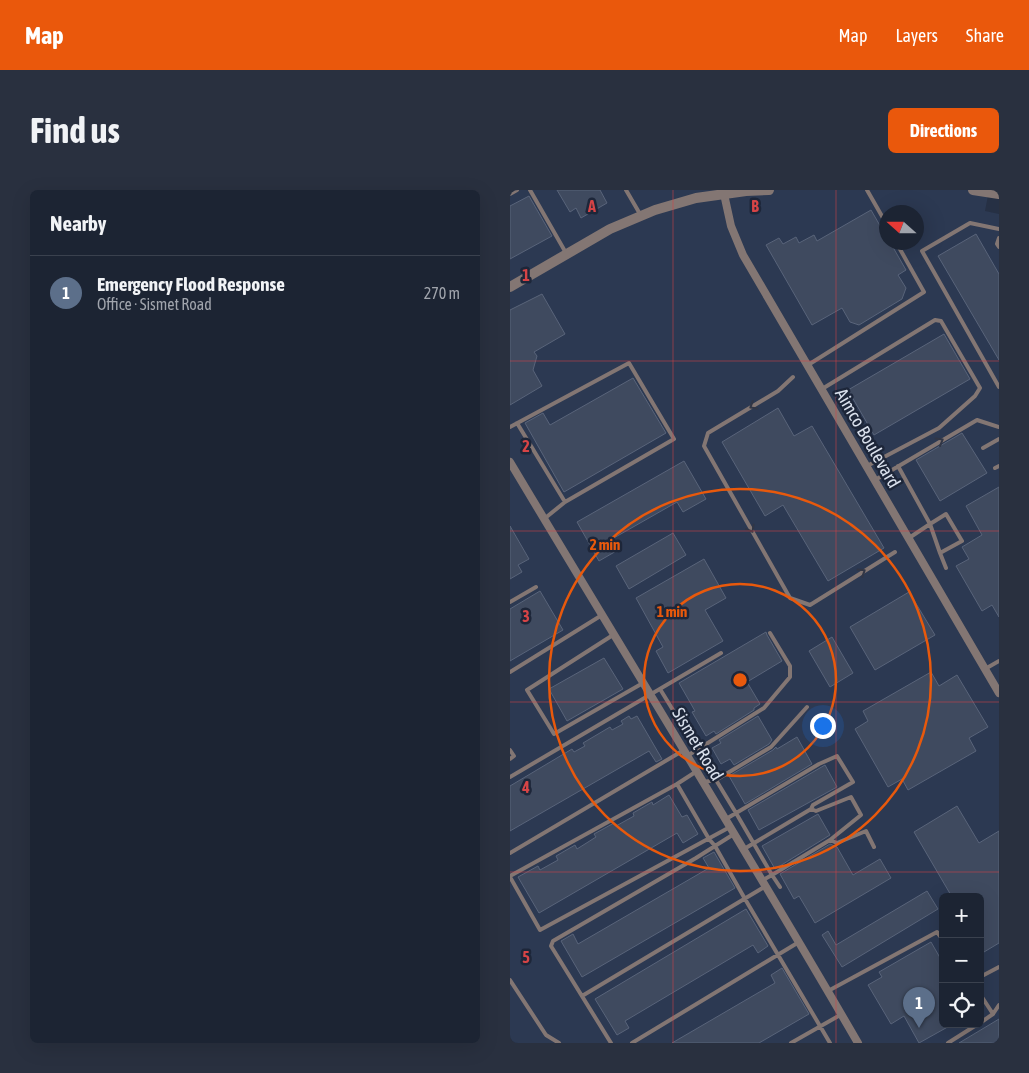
<!DOCTYPE html>
<html lang="en">
<head>
<meta charset="utf-8">
<style>
	:root { --surface:#1c2433; --page:#29303f; --text:#f1f3f6; --muted:#a0a4ac; --line:#3a414e; --accent:#ea580c }
	body { margin:0; font-family:"Asap Condensed",sans-serif; background:var(--page); color:var(--text) }
	.controls { position:absolute; right:15px; bottom:15px; display:grid; overflow:hidden; border-radius:8px; box-shadow:0 5px 20px #0002 }
	.controls button { width:45px; height:45px; display:grid; place-items:center; padding:0; border:0; border-bottom:1px solid var(--line); background:var(--surface); color:var(--text); font:25px sans-serif }
	.compass { position:absolute; left:369px; top:15px; width:45px; height:45px; border-radius:50%; background:var(--surface); box-shadow:0 5px 20px #0002; rotate:291deg }
	.you { position:absolute; left:312px; top:535px; width:18px; height:18px; margin:-12px; border:4px solid #fff; border-radius:50%; background:#1a73e8; box-shadow:0 0 0 8px #1a73e833 }
	.badge { display:grid; place-items:center; width:32px; height:32px; border-radius:50%; background:var(--accent); color:#fff; font-size:16px; font-weight:700 }
	.pin { position:absolute; translate:-50% -41px; filter:drop-shadow(0 1px 2px #0008) }
	.pin::after { content:''; position:absolute; top:26px; width:18px; height:15px; background:inherit; clip-path:polygon(0 0,100% 0,50% 100%) }
	.list { margin:0; padding:0; list-style:none }
	h2 { display:flex; justify-content:space-between; align-items:center; height:65px; margin:0; padding:0 20px; font-size:21px }
	h2 small { font-size:16px; font-weight:400; color:var(--muted) }
	.list li { display:grid; grid-template-columns:32px 1fr auto; gap:15px; align-items:center; box-sizing:border-box; height:75px; padding:0 20px; border-top:1px solid var(--line) }
	.list b { display:block; font-size:19px; white-space:nowrap }
	.list p { margin:0; font-size:16px; white-space:nowrap; color:var(--muted) }
	.list em { font-size:16px; font-style:normal; color:var(--muted) }
	.icon { flex:none; width:28px; height:28px; fill:none; stroke:currentColor; stroke-width:2; stroke-linecap:round; stroke-linejoin:round }
	.map { position:relative; flex:none; width:489px; height:853px; overflow:hidden; border-radius:8px }
	header { display:flex; align-items:center; gap:30px; box-sizing:border-box; height:70px; padding:0 25px; background:var(--accent); color:#fff }
	header strong { font-size:24px }
	nav { display:flex; gap:28px; margin-inline-start:auto; font-size:18px }
	.intro { display:flex; align-items:center; justify-content:space-between; box-sizing:border-box; height:120px; padding:0 30px }
	h1 { margin:0; font-size:35px }
	.button { padding:12px 22px; border-radius:8px; background:var(--accent); color:#fff; font-size:18px; font-weight:700 }
	main { display:flex; gap:30px; padding:0 30px }
	aside { flex:1; background:var(--surface); border-radius:8px; box-shadow:0 5px 20px #0002 }
	.map>svg:first-child { display:block }
	.built { fill:#2c3952; fill-rule:evenodd }
	.building { fill:#3f4a5f; stroke:#59647a }
	.lines { fill:none; stroke-linecap:round; stroke-linejoin:round }
	.service { stroke:#837673; stroke-width:4 }
	.minor { stroke:#837673; stroke-width:8 }
	.tertiary { stroke:#837673; stroke-width:10 }
	.oneway { stroke:#313645 }
	.grid { fill:none; stroke:#d74446; stroke-width:1; stroke-opacity:0.55 }
	.ring { fill:none; stroke:#e8590c; stroke-width:2.5 }
	.labels { text-anchor:middle; dominant-baseline:central; stroke-width:5; stroke-linejoin:round; paint-order:stroke }
	.street-label { font-size:18px; fill:#dae1ed; stroke:#1d2639 }
	.grid-label { font-size:16px; text-anchor:middle; font-weight:bold; fill:#d74446; stroke:#1d2639; stroke-width:5; stroke-linejoin:round; paint-order:stroke }
	.centre { fill:#e8590c; stroke:#1d2639; stroke-width:2.5 }
	.ring-label { font-size:15px; text-anchor:middle; font-weight:bold; fill:#e8590c; stroke:#1d2639; stroke-width:5; stroke-linejoin:round; paint-order:stroke }
</style>
</head>
<body>
<header>
<strong>Map</strong>
<nav><a>Map</a><a>Layers</a><a>Share</a></nav>
</header>
<div class="intro"><h1>Find us</h1><a class="button">Directions</a></div>
<main>
<aside>
<h2>Nearby<small></small></h2>
<ul class="list">
<li><span class="badge" style="background:#5c6f8a">1</span><div><b>Emergency Flood Response</b><p>Office · Sismet Road</p></div><em>270 m</em></li>
</ul>
</aside>
<div class="map">
<svg width="489" height="853" viewBox="0 0 489 853">
	<rect width="100%" height="100%" fill="#263044"/>
	<!-- built -->
	<path class="built" d="M0,0H479L475,21L489,24V853H0ZM377,22H407V52H377ZM433,707H470V834H433Z"/>
	<!-- building -->
	<path class="building" d="M47,0H90L97,13L71,28L66,18L60,22Z
		M19,6L42,46L0,69V16Z
		M361,20L376,46V52H380L396,80L388,85L396,98L392,109L349,135L340,132L332,118L302,135L256,55L269,48L273,54L286,47L289,53L304,45L307,51Z
		M466,44L489,84V170L428,66Z
		M32,104L55,144L24,162L27,166L23,180L32,196L0,215V120Z
		M434,144L460,189L364,245L338,200Z
		M123,188L156,243L54,302L15,233L33,223L40,235Z
		M268,218L284,246L302,236L374,358L318,391L273,315L255,326L212,252Z
		M452,243L477,283L430,311L406,270Z
		M174,271L196,309L173,322L167,312L102,349L108,360L89,371L67,332Z
		M489,297V427L482,415L472,421L446,376L459,369L452,357L472,345L456,316Z
		M0,336L19,369L8,375L12,382L0,389Z
		M163,343L176,365L119,399L106,376Z
		M194,369L216,408L195,420L213,451L158,483L146,461L153,457L126,408Z
		M30,401L53,440L0,471V419Z
		M399,402L425,445L365,480L340,437Z
		M256,442L257,445L272,471L237,492L250,514L244,518V520L206,544L204,541L196,546L182,522L185,521L169,493Z
		M322,447L343,483L320,497L299,461Z
		M94,468L113,499L57,531L39,499Z
		M421,482L429,496L447,485L478,537L459,548L466,561L398,600L392,589L378,597L345,539L358,531L353,521Z
		M119,526L121,529L127,526L152,569L146,572L139,561L0,641V596L62,559L64,562L75,556L73,553L100,537L102,540L113,534L111,531Z
		M248,526L262,550L259,554L224,575L220,569L211,574L202,558L211,553L209,550Z
		M287,547L302,574L235,614L219,586L263,560L266,557L267,559Z
		M315,575L327,597L249,640L238,620Z
		M159,605L172,627L177,625L188,644L173,653L167,643L29,723L8,687L28,676L30,680L48,670L46,666L65,655L67,659L86,647L84,644L104,633L106,636L124,626L123,623L142,612L143,615Z
		M447,616L469,653L489,641V753L474,762L470,756V707H442L404,642Z
		M308,624L320,645L265,679L252,656Z
		M320,654L327,657L343,685L370,669L381,688L305,733L289,706L284,709L270,684Z
		M204,662L225,698L72,787L51,751L63,744L68,754L199,678L193,668Z
		M417,701L428,719L332,777L312,745L318,741L326,755Z
		M236,719L258,756L248,763L243,755L115,831L119,838L107,845L85,809Z
		M421,752L433,773V834H443L409,853L394,826L381,834L358,795L372,787L369,782Z
		M272,778L299,824L249,853H162L265,793L261,785Z
		M489,829V853H449Z"/>
	<g class="lines">
		<!-- service -->
		<path class="service" d="M20,0L56,63
			M116,0L130,24
			M357,0L377,35
			M0,4L7,0
			M489,39L460,33L412,61L489,197
			M489,48L487,54L489,57
			M298,175L414,102L386,52
			M283,187L268,201L198,243L194,256L280,408L300,415L385,362
			M312,199L425,130L431,131L470,198L465,206L429,238L357,276
			M7,233L55,312
			M0,237L119,173L164,249L55,312L34,329
			M473,258L489,249
			M388,276L420,334L399,348
			M485,278L489,276
			M365,290L467,230L489,237
			M436,324L452,351L430,363L420,334Z
			M430,363L436,378
			M0,412L26,397
			M103,445L17,500L44,544L133,493
			M475,479L489,471
			M0,482L92,425
			M150,499L206,590L261,557L297,517
			M0,560L4,566L0,569
			M177,566L254,518L280,487V476L260,443
			M0,587L211,463
			M193,592L206,590L226,623L262,685L320,650L351,625L341,607L306,621L301,619
			M167,594L199,649L205,656L235,709L320,853
			M216,629L309,574L327,566L343,592L303,615L301,619L234,659
			M320,650L327,653L356,641L364,657
			M0,663L174,560
			M0,686L167,594L187,581
			M0,687L30,740L220,637
			M253,690L262,685L270,697
			M470,787L489,777
			M0,790L36,845L49,853
			M318,801L427,742L433,750
			M470,804L483,824L470,833
			M72,806L256,696
			M483,824L489,815
			M101,853L41,756L43,751L186,668L224,644
			M122,853L289,752
			M281,853L332,824
			M438,853L468,834"/>
		<!-- minor -->
		<path class="minor" d="M214,4L221,36L233,65L489,503
			M0,272C116,466 235,658 348,853"/>
		<!-- tertiary -->
		<path class="tertiary" d="M463,0L489,4
			M0,97L100,39L145,20L186,8L236,1L259,0"/>
	</g>
	<!-- one-way arrows -->
	<defs><path id="oneway-chevron" d="M-2-3.5L2.5 0L-2 3.5" fill="none" stroke-width="1.6" stroke-linecap="round" stroke-linejoin="round" transform="scale(1.25)"/></defs>
	<g class="oneway">
		<use href="#oneway-chevron" transform="translate(243 216) rotate(149)"/>
		<use href="#oneway-chevron" transform="translate(430 251) rotate(-30)"/>
		<use href="#oneway-chevron" transform="translate(241 339) rotate(60)"/>
		<use href="#oneway-chevron" transform="translate(352 382) rotate(-32)"/>
	</g>
	<!-- grid -->
	<path class="grid" d="M163,0V853M326,0V853M0,171H489M0,341H489M0,512H489M0,682H489"/>
	<!-- distance rings -->
	<g class="ring">
		<circle cx="230" cy="490" r="96"/>
		<circle cx="230" cy="490" r="191"/>
	</g>
	<g class="labels">
		<!-- street labels -->
		<g class="street-label">
			<text transform="translate(358 248) rotate(60)">Aimco Boulevard</text>
			<text transform="translate(188 554) rotate(59)">Sismet Road</text>
		</g>
	</g>
	<g class="grid-label">
		<text x="82" y="22">A</text>
		<text x="245" y="22">B</text>
		<text x="16" y="91">1</text>
		<text x="16" y="262">2</text>
		<text x="16" y="432">3</text>
		<text x="16" y="603">4</text>
		<text x="16" y="773">5</text>
	</g>
	<circle cx="230" cy="490" r="8" class="centre"/>
	<g class="ring-label">
		<text x="95" y="360">2 min</text>
		<text x="162" y="427">1 min</text>
	</g>
</svg>
<div class="controls">
<button>+</button>
<button>−</button>
<button><svg class="icon" aria-label="locate" viewBox="0 0 24 24"><circle cx="12" cy="12" r="6"/><path d="M12 2v4M12 18v4M2 12h4M18 12h4"/></svg></button>
</div>
<svg class="compass" viewBox="-18 -18 36 36"><path d="M0-13l5 13h-10z" fill="#e53935"/><path d="M0 13l5-13h-10z" fill="#a0a4ac"/></svg>
<div class="you"></div>
<div class="pin badge" style="left:409px;top:838px;background:#5c6f8a">1</div>
</div>
</main>
</body>
</html>
